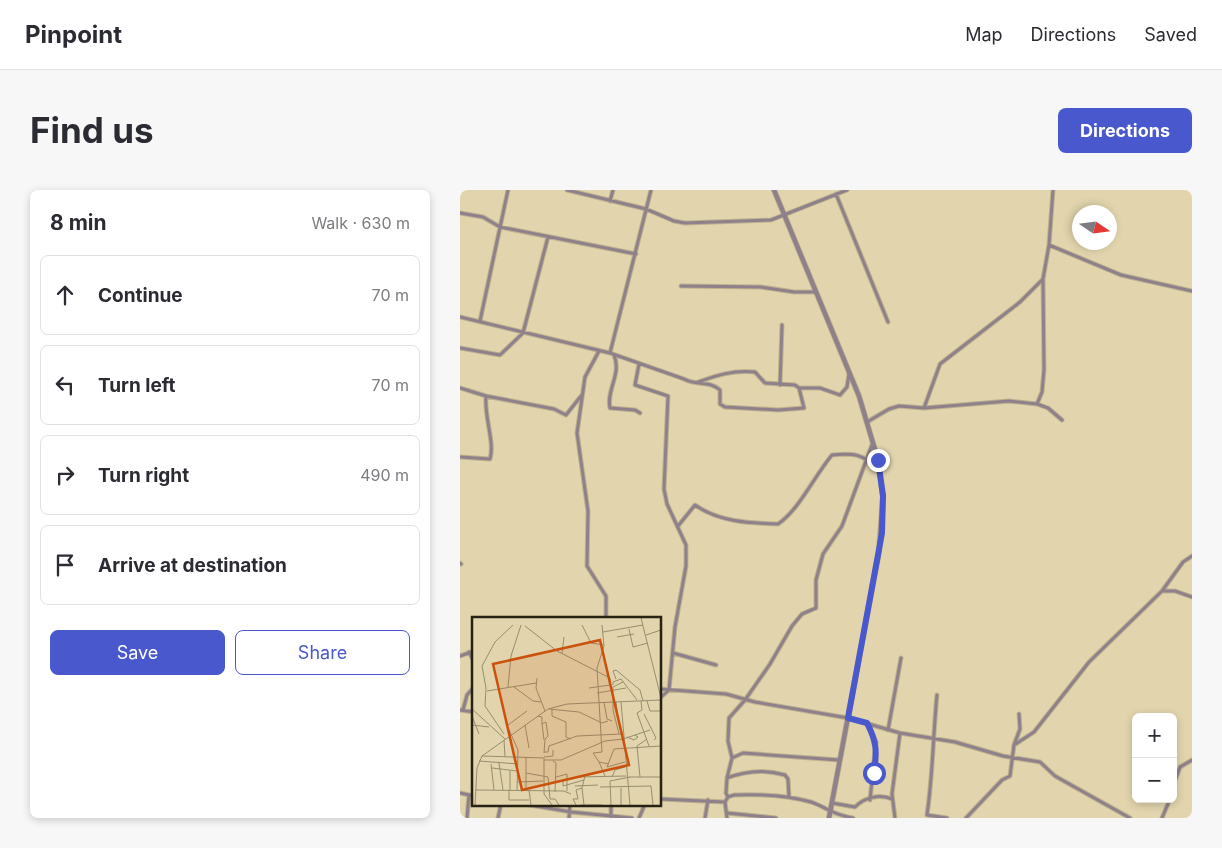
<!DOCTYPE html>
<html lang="en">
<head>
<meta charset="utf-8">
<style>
	:root { --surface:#fff; --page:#f7f7f7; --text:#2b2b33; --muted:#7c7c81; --line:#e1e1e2; --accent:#4958cd }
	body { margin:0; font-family:Inter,sans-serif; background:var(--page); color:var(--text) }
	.controls { position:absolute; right:15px; bottom:15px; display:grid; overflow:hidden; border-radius:8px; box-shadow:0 2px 8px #0003 }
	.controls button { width:45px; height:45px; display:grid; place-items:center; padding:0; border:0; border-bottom:1px solid var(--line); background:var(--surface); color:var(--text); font:25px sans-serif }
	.compass { position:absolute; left:612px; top:15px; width:45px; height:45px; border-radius:50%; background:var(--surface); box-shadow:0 2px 8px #0003; rotate:103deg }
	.stop { position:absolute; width:15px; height:15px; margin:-11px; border:4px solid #4958cd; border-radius:50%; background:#fff }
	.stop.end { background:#4958cd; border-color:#fff; box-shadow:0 1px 5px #0008 }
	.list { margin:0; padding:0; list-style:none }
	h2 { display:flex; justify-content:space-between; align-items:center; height:65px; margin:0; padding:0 20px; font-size:21px }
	h2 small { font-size:16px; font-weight:400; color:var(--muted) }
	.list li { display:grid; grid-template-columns:32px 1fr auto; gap:15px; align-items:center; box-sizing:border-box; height:80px; margin:0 10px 10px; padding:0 10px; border:1px solid var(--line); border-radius:8px }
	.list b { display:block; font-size:19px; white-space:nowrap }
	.list em { font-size:16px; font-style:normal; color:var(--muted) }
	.actions { display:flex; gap:10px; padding:15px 20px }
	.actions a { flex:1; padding:11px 0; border:1px solid var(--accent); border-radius:8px; text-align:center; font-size:18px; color:var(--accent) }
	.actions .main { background:var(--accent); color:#fff }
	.icon { flex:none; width:28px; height:28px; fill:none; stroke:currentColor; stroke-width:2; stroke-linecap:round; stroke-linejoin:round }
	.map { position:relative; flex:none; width:732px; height:628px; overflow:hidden; border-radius:8px }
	header { display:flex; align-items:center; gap:30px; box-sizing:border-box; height:70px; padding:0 25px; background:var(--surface); border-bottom:1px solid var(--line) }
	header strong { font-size:24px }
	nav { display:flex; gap:28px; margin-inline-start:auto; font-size:18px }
	.intro { display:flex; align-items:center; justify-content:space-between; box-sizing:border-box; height:120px; padding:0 30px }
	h1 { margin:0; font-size:35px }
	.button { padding:12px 22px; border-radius:8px; background:var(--accent); color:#fff; font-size:18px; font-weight:700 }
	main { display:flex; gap:30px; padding:0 30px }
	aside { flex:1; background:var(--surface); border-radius:8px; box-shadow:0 2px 8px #0003 }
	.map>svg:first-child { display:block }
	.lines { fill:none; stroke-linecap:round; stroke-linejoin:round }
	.minor-casing { stroke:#bdb18e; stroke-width:5 }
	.tertiary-casing { stroke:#bdb18e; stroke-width:6 }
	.minor { stroke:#8f818c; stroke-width:3 }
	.tertiary { stroke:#8f818c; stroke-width:4.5 }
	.route { stroke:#4958cd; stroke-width:6 }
	.inset-road { fill:none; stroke:#978d6f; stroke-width:1 }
	.view { fill:#cb510d; fill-opacity:0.15; stroke:#cb510d; stroke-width:2.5 }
	.inset-edge { fill:none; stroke:#272213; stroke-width:2.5 }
</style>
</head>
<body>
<header>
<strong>Pinpoint</strong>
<nav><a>Map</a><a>Directions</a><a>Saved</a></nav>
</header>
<div class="intro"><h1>Find us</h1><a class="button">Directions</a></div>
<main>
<aside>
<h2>8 min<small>Walk · 630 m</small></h2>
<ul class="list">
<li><svg class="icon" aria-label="ahead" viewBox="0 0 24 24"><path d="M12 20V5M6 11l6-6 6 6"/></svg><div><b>Continue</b></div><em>70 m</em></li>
<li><svg class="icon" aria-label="left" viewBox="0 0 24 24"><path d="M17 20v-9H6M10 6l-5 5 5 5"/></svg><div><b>Turn left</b></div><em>70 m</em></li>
<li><svg class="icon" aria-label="right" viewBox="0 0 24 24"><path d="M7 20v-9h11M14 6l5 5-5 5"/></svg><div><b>Turn right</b></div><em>490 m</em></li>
<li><svg class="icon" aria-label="arrive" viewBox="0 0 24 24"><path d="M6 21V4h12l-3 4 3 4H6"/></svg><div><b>Arrive at destination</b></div></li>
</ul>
<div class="actions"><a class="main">Save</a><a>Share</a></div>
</aside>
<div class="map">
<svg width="732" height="628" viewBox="0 0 732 628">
	<rect width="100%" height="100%" fill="#e2d5ad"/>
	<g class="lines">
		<!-- minor casing -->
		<g class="minor-casing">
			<path id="minor" d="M107,0L186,19L214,31L225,33L311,30L387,0
				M376,4L428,132
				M150,11L153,0
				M0,23L23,27L40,37L176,64
				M589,55L661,85L732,101
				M221,96L301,97L334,102H356
				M0,127L150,163L191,0
				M20,131L48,0
				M0,158L40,165L63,143L88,47
				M139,161L125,187L117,243L128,321L127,376L146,406V428
				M150,163L224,189C236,196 249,190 260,200V214L265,217L318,220L344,218L339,198H360L380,205L387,197L389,184
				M154,165C162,184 146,200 150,218L175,220L180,223
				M179,174L175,195L208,206L204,299L207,314L226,355V376L215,437L209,500L200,508
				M238,192C258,185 273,180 295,182L305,193L335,195L339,198
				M320,195L322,135
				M0,198L26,206L94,219L106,225L121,206
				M577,214L582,202L584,180L583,89L589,55L593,0
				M464,218L480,174L560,112L582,90
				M407,232L429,219L439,216L464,218L549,211L577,214L588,218L602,230
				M0,267L30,269C35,252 24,227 26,206
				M218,336L235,315C259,332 289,333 318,334C339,320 355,285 372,265C395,263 402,264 419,279
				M0,373L1,374
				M703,401H715L732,407
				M9,462L13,470L14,497
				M213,463L256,475
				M0,466L14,461
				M200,499L266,504L295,512L388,528L440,543L495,552L543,566L580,572L595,586L670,628
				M477,505C473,545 473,584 467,625L487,628
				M0,520L14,522
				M3,520L7,505L14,497
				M407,533L416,552L410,610
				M428,540L441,468
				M554,555L560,539L559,524
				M272,568L268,551L269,528L285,510L310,474L332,436L342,424L356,418V390L363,364L382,336L413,252
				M267,588L272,568L283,563L379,570
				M713,596L720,577L732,570
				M0,603L14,606
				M268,607L266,603L267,588C285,581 305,579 325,585L328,589L329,607
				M200,609L265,612L268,607L274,605C299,604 327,605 351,612C368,618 373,625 393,628
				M265,612L267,628
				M372,613L395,617C405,607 419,604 432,609
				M64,614L111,622L172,628
				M267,623L316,628
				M151,627V614
				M7,628L9,605
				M38,628L41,614
				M109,628L110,614
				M179,628L185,614
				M245,628L248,610
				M435,628L432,604L440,543
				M506,628L542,590L550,586L554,555L574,542L629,472L702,401L723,372L732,366
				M702,628L710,609"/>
		</g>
		<!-- tertiary casing -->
		<g class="tertiary-casing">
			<path id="tertiary" d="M314,0L399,206L418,270L423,306L419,362L369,628"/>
		</g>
		<!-- minor -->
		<use href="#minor" class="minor"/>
		<!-- tertiary -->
		<use href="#tertiary" class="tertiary"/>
	</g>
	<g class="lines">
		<!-- route -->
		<path class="route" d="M414,583C417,562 417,552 407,533L388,528L422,343L423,306L418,270"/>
	</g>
	<!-- overview -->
	<g transform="translate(12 427)">
		<rect width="189" height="189" fill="#e2d5ad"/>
		<path class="inset-road" d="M169,1L189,81M110,8L119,26L132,28M130,8L132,29L125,51L130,135L121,136L127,145L137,147M53,9L85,34L138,61V68L117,71M157,12L161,30L176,26M131,15L171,8M174,18L189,13M145,20L162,17M90,36L92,20M65,61L64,71L73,94M144,62L141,54L144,53L168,73L171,84M141,68V65L149,62L165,83M36,70L39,39L49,8M42,70L61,84L69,85M15,74L64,66M125,76L154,71M169,84L170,93L165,96L177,129M175,84L178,94H189M132,85L135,102L140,104M144,85L146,102M149,85L158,188M0,92L33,122M77,92L107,95L130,106L136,104M80,92V99L94,105V120L99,122M172,97L184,121L182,123M0,99L7,117M66,99L70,100V107L74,105L76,119L73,122L72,136M34,106L46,133L45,173M70,107L72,123M0,108L17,110M36,108L55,94M53,108L57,131M32,117L13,89L14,71L10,49L23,25L41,8M147,117L141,93V70L151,65M155,120L162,123L166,120L163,118M32,123L33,140M72,135H76L77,129L105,119L150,117M10,139L72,141V177L80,188M72,140L81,139V133M72,143H89L133,124L151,122L178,113M7,144L46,147M81,144L84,146L83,175M127,145L133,159M27,146L31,173M19,147L22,173M135,150L142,132L189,129M135,150L153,145M20,151L45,154M38,154V173M54,156L76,160L78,182H83L87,188M84,160L95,157V174M106,160L154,159M140,160L143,153L153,150M157,160H189M168,160L165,129L175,122M91,164V169L112,163M45,165L71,164M103,169L126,168M128,170L179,169L181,188M110,171L112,188M149,171V188M4,173L92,174L99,177M37,173V183H57M54,173V140M57,173L59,188M3,188L5,151L10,139L76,92L95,87L189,83M104,188L101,182H106L104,173L110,171L113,159M108,188H130M139,188L138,164L158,160"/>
		<path class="view" d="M128,23L157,148L50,173L21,47Z"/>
		<rect width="189" height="189" class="inset-edge"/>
	</g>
</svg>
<div class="controls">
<button>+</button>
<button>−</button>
</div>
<svg class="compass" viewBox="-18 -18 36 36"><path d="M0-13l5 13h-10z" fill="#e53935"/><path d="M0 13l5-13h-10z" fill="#7c7c81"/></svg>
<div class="stop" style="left:414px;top:583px"></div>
<div class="stop end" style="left:418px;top:270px"></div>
</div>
</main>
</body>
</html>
